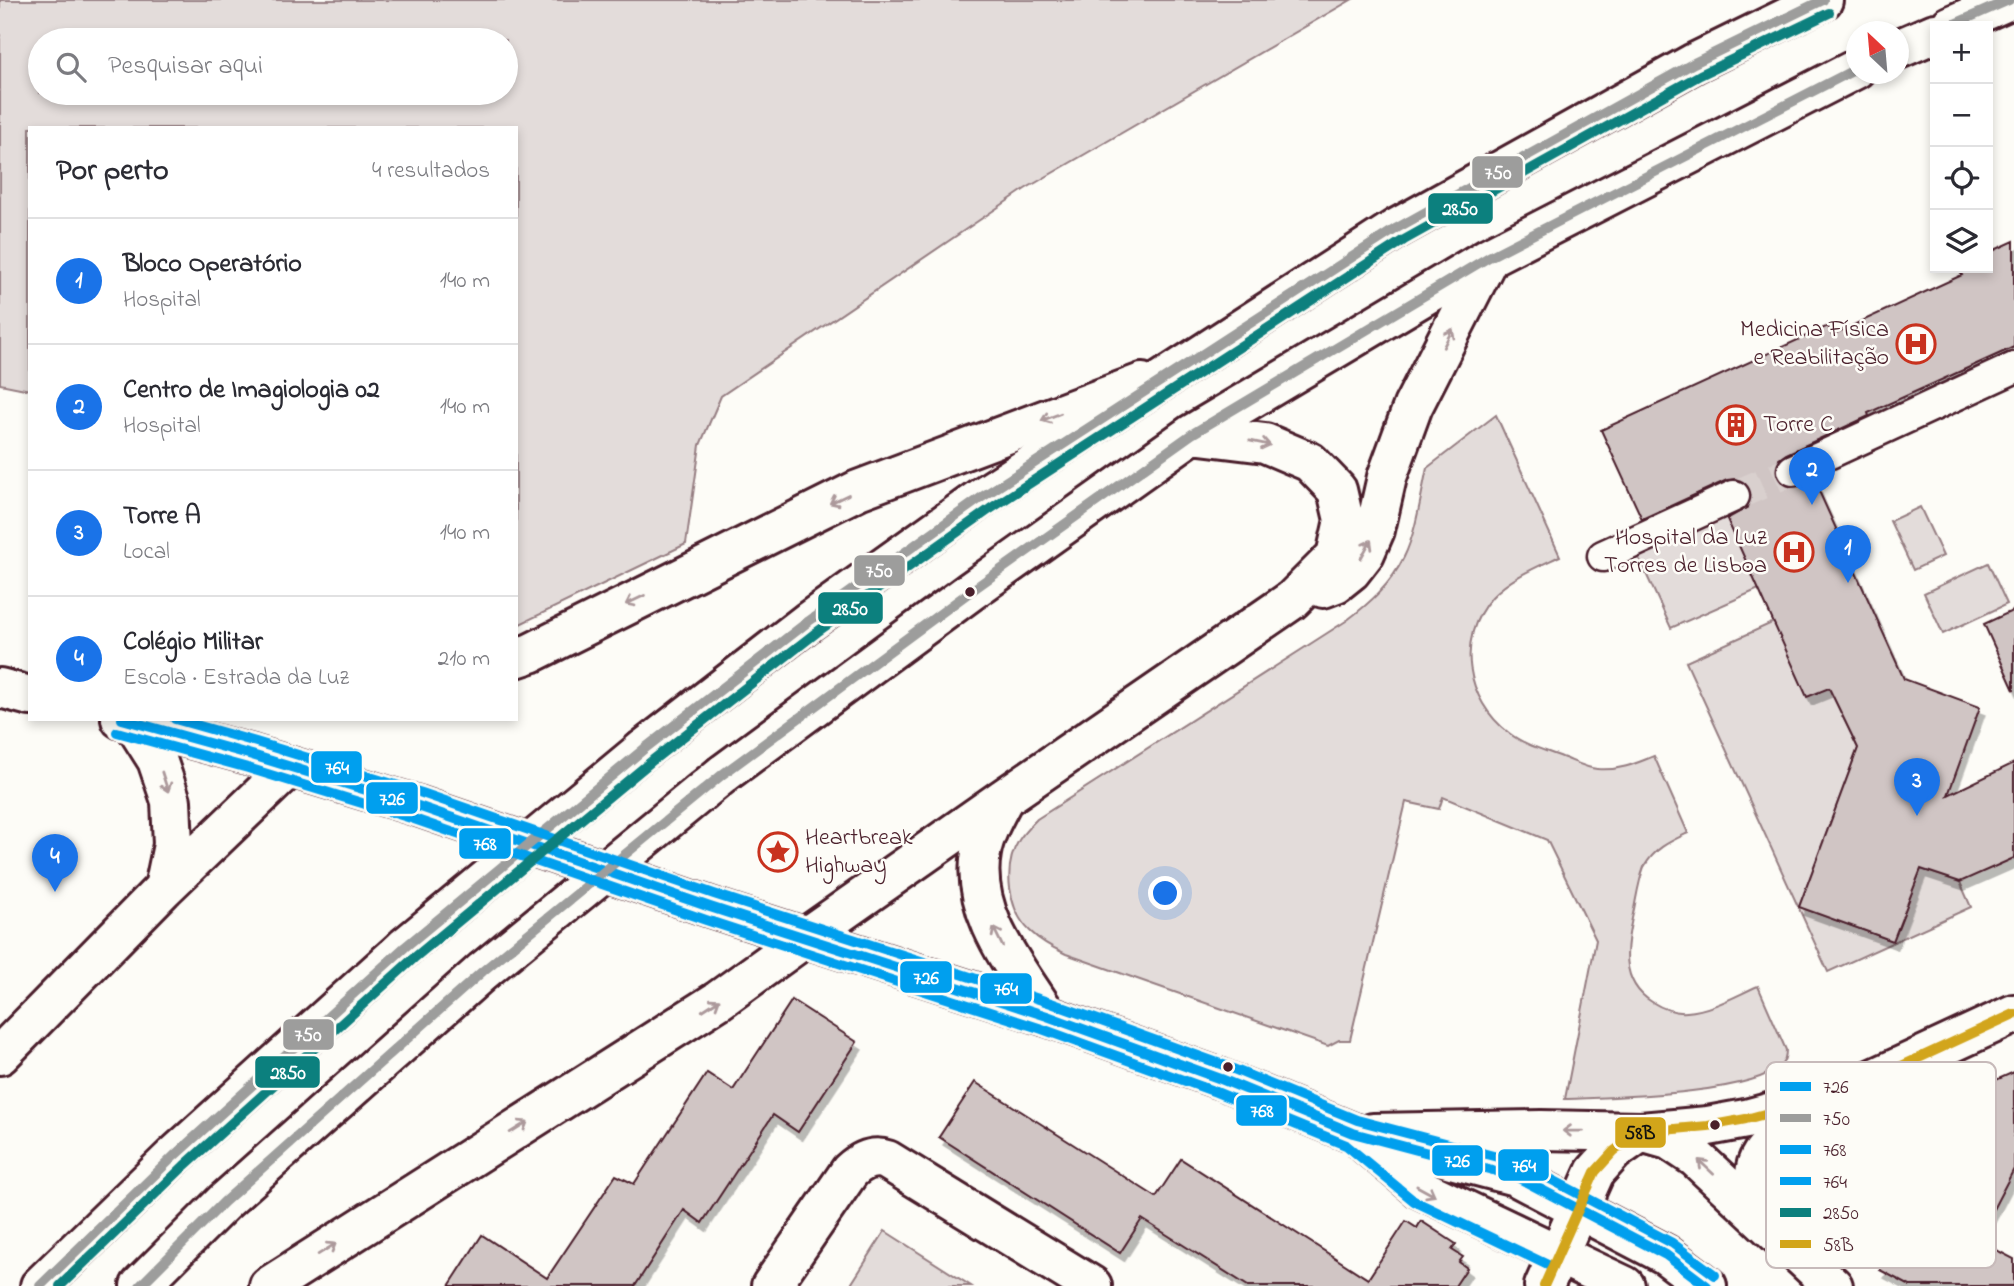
<!DOCTYPE html>
<html lang="pt">
<head>
<meta charset="utf-8">
<style>
	:root { --surface:#fff; --page:#f2f2f3; --text:#2b2b33; --muted:#7c7c81; --line:#e1e1e2; --accent:#1a73e8 }
	body { margin:0; font-family:"Indie Flower",sans-serif; background:var(--page); color:var(--text) }
	.controls { position:absolute; right:21px; top:21px; display:grid; overflow:hidden; border-radius:0px; box-shadow:0 4px 10px #0003 }
	.controls button { width:63px; height:63px; display:grid; place-items:center; padding:0; border:0; border-bottom:2px solid var(--line); background:var(--surface); color:var(--text); font:35px sans-serif }
	.compass { position:absolute; left:1846px; top:21px; width:63px; height:63px; border-radius:50%; background:var(--surface); box-shadow:0 4px 10px #0003; rotate:334deg }
	.you { position:absolute; left:1166px; top:894px; width:24px; height:24px; margin:-18px; border:5px solid #fff; border-radius:50%; background:#1a73e8; box-shadow:0 0 0 10px #1a73e833 }
	.badge { display:grid; place-items:center; width:46px; height:46px; border-radius:50%; background:var(--accent); color:#fff; font-size:23px; font-weight:700 }
	.pin { position:absolute; translate:-50% -58px; filter:drop-shadow(0 2px 4px #0008) }
	.pin::after { content:''; position:absolute; top:37px; width:24px; height:21px; background:inherit; clip-path:polygon(0 0,100% 0,50% 100%) }
	.list { margin:0; padding:0; list-style:none }
	h2 { display:flex; justify-content:space-between; align-items:center; height:91px; margin:0; padding:0 28px; font-size:30px }
	h2 small { font-size:23px; font-weight:400; color:var(--muted) }
	.list li { display:grid; grid-template-columns:46px 1fr auto; gap:21px; align-items:center; box-sizing:border-box; height:126px; padding:0 28px; border-top:2px solid var(--line) }
	.list b { display:block; font-size:26px; white-space:nowrap }
	.list p { margin:0; font-size:23px; white-space:nowrap; color:var(--muted) }
	.list em { font-size:23px; font-style:normal; color:var(--muted) }
	.icon { flex:none; width:38px; height:38px; fill:none; stroke:currentColor; stroke-width:2; stroke-linecap:round; stroke-linejoin:round }
	.map { position:relative; flex:none; width:2014px; height:1286px; overflow:hidden }
	.search { position:absolute; background:var(--surface); box-shadow:0 4px 10px #0003; left:28px; top:28px; width:490px; height:77px; display:flex; align-items:center; gap:18px; box-sizing:border-box; padding:0 24px; border-radius:38px; color:var(--muted); font-size:26px }
	.panel { position:absolute; background:var(--surface); box-shadow:0 4px 10px #0003; left:28px; top:126px; width:490px; height:595px; border-radius:0px }
	.map>svg:first-child { display:block }
	.green { fill:#e3dcda; stroke:#967e82; stroke-width:2; fill-rule:evenodd }
	.building { fill:#d0c5c4; stroke:#4a1f2b; stroke-width:2; filter:url(#shadow) }
	.lines { fill:none; stroke-linecap:round; stroke-linejoin:round }
	.pedestrian-tunnel { stroke:#d9d0ce; stroke-width:30; stroke-dasharray:30 15; stroke-linecap:butt }
	.pedestrian-casing { stroke:#4a1f2b; stroke-width:35 }
	.minor-casing { stroke:#4a1f2b; stroke-width:44 }
	.secondary-casing { stroke:#4a1f2b; stroke-width:44 }
	.trunk-casing { stroke:#4a1f2b; stroke-width:44 }
	.pedestrian { stroke:#fdfcf7; stroke-width:30 }
	.minor { stroke:#fdfcf7; stroke-width:38 }
	.secondary { stroke:#fdfcf7; stroke-width:38 }
	.trunk { stroke:#fdfcf7; stroke-width:38 }
	.trunk-bridge-casing { stroke:#4a1f2b; stroke-width:44; stroke-linecap:butt }
	.trunk-bridge { stroke:#fdfcf7; stroke-width:38 }
	.bus-1-casing { stroke:#fdfcf7; stroke-width:16 }
	.bus-2-casing { stroke:#fdfcf7; stroke-width:16 }
	.bus-3-casing { stroke:#fdfcf7; stroke-width:16 }
	.bus-4-casing { stroke:#fdfcf7; stroke-width:16 }
	.bus-5-casing { stroke:#fdfcf7; stroke-width:16 }
	.bus-6-casing { stroke:#fdfcf7; stroke-width:16 }
	.bus-1 { stroke:#009fee; stroke-width:10 }
	.bus-2 { stroke:#9d9d9c; stroke-width:10 }
	.bus-3 { stroke:#009fee; stroke-width:10 }
	.bus-4 { stroke:#009fee; stroke-width:10 }
	.bus-5 { stroke:#0c807e; stroke-width:10 }
	.bus-6 { stroke:#d2a51a; stroke-width:10 }
	.oneway { stroke:#ac999b }
	.bus-dot { fill:#4a1f2b; stroke:#fdfcf7; stroke-width:2.5 }
	.labels { text-anchor:middle; dominant-baseline:central; stroke-width:5; stroke-linejoin:round; paint-order:stroke }
	.poi-label { font-size:24px; fill:#4a1f2b; stroke:#fdfcf7; text-anchor:end }
	.key { fill:#fdfcf7; stroke:#c7baba; stroke-width:2 }
	.key-label { font-size:19px; fill:#4a1f2b }
	.line-badge { stroke:#fdfcf7; stroke-width:2.5 }
	.badge-label { font-size:19px; text-anchor:middle; font-weight:bold; fill:#fff }
	.pale-badge-label { font-size:19px; text-anchor:middle; font-weight:bold; fill:#111 }
</style>
</head>
<body>
<div class="map">
<svg width="2014" height="1286" viewBox="0 0 2014 1286">
	<defs>
		<filter id="shadow"><feDropShadow dx="4.5" dy="8" stdDeviation="0" flood-color="#0004"/></filter>
	</defs>
	<rect width="100%" height="100%" fill="#fdfcf7"/>
	<filter id="ink" filterUnits="userSpaceOnUse"><feTurbulence type="fractalNoise" baseFrequency=".0143" numOctaves="2"/><feDisplacementMap in="SourceGraphic" scale="14" xChannelSelector="R" yChannelSelector="G"/><feConvolveMatrix kernelMatrix="1 2 1 2 8 2 1 2 1" color-interpolation-filters="sRGB"/></filter>
	<g filter="url(#ink)">
		<!-- green -->
		<path class="green" d="M0,0H1351L1025,189L721,396L700,445L686,544L516,626V128H30V390L0,384ZM40,40H506V93H40Z
			M1496,415L1560,556C1537,567 1510,578 1492,597C1455,639 1466,700 1509,733C1524,745 1544,750 1562,757C1573,761 1586,768 1597,769C1618,771 1635,764 1654,756L1688,833C1669,842 1655,848 1644,867C1639,880 1637,894 1634,909C1627,942 1617,980 1652,1002C1663,1009 1674,1013 1687,1012C1712,1010 1735,996 1758,986L1786,1050C1786,1056 1785,1061 1781,1065C1751,1095 1610,1097 1565,1099L1596,940L1547,840L1443,797L1439,809L1406,802L1350,1040H1339L1328,1046L1066,954C1053,948 1040,941 1030,931C1007,909 1003,866 1019,840C1024,832 1030,826 1037,819L1346,621C1370,603 1391,584 1404,557C1416,533 1421,495 1427,468Z
			M1920,507L1943,556L1913,570L1890,521Z
			M1725,514L1759,589L1671,628L1637,554Z
			M1988,563L2007,604L1943,634L1924,593Z
			M1774,622L1829,688L1858,748L1799,907L1893,941L1921,869L1960,882L1971,907L1828,972L1686,662Z
			M885,1231L971,1286H850Z"/>
		<!-- building -->
		<path class="building" d="M2014,241V347L1868,413L1869,416L1786,454L1779,459L1776,468L1777,478L1784,485L1791,487L1800,486L1814,480L1904,679L1980,707L1948,795L2014,763V858L1960,882L1921,869L1893,941L1799,907L1858,748L1829,688L1807,697L1727,519L1748,507L1751,498L1750,488L1744,481L1736,479L1727,480L1642,519L1601,430L1828,326L1832,335L1962,275L1958,268H1988V253Z
			M2014,610V690L1984,624Z
			M792,1000L857,1042L798,1132L773,1115L702,1223L684,1210L635,1286H449L482,1235L547,1278L616,1175L634,1184L707,1073L733,1090Z
			M2014,1072V1169L1977,1240L2014,1259V1286H1910L1880,1270L1971,1091Z
			M975,1082L1156,1197L1181,1159L1368,1279L1406,1221L1417,1228L1421,1221L1456,1244L1452,1250L1463,1257L1459,1262L1467,1268L1455,1286H1248L1142,1219L1120,1253L939,1137Z"/>
		<g class="lines">
			<!-- pedestrian-tunnel -->
			<path class="pedestrian-tunnel" d="M1734,496L1793,470"/>
			<!-- pedestrian casing -->
			<g class="pedestrian-casing">
				<path id="pedestrian" d="M1793,470L2014,368
					M1603,556L1734,496"/>
			</g>
			<!-- minor casing -->
			<g class="minor-casing">
				<path id="minor" d="M1373,1133L1541,1130L1641,1132L1708,1126L1746,1119L1843,1093L2014,1014
					M771,1286L850,1171C861,1161 872,1155 887,1160L1092,1286
					M1544,1286L1595,1172L1614,1151L1641,1132"/>
			</g>
			<!-- secondary casing -->
			<g class="secondary-casing">
				<path id="secondary" d="M516,658L531,653L858,490L1142,383
					M0,688L30,696
					M121,719L252,755L418,806L710,907L1047,1016L1221,1079L1353,1133L1515,1176L1666,1255L1707,1286
					M1641,1132L1669,1140L1696,1158L1833,1286
					M1363,1141L1421,1189L1625,1286
					M1772,1225C1767,1213 1760,1201 1757,1189C1748,1153 1774,1143 1798,1125C1813,1114 1828,1104 1843,1093
					M269,1286L719,1000L806,937"/>
			</g>
			<!-- trunk casing -->
			<g class="trunk-casing">
				<path id="trunk" d="M1950,26L2009,0
					M1898,49L1935,33
					M1323,588L1336,583L1351,571L1365,553L1375,530L1387,477L1413,406L1489,257
					M133,722L157,760L171,801L173,845L164,888
					M644,749L809,621L982,497L1397,228L1694,63L1823,0
					M723,774L971,591L1192,434L1489,257L1856,69
					M1004,798C995,815 984,834 981,853C970,914 1017,968 1047,1016
					M806,937L1004,798L1292,600L1336,556L1344,520L1337,490L1310,462L1265,443L1192,434
					M0,1055L164,888L290,767
					M40,1286L174,1156L405,947
					M140,1286L224,1202L483,971"/>
			</g>
			<!-- pedestrian -->
			<use href="#pedestrian" class="pedestrian"/>
			<!-- minor -->
			<use href="#minor" class="minor"/>
			<!-- secondary -->
			<use href="#secondary" class="secondary"/>
			<!-- trunk -->
			<use href="#trunk" class="trunk"/>
			<!-- trunk-bridge casing -->
			<g class="trunk-bridge-casing">
				<path id="trunk-bridge" d="M405,947L644,749
					M483,971L723,774"/>
			</g>
			<!-- trunk-bridge -->
			<use href="#trunk-bridge" class="trunk-bridge"/>
			<!-- bus-1 casing -->
			<g class="bus-1-casing">
				<path id="bus-1" d="M122,719L252,755L418,806L710,907L1047,1016L1221,1079L1353,1133L1515,1176L1666,1255L1707,1286"/>
			</g>
			<!-- bus-2 casing -->
			<g class="bus-2-casing">
				<path id="bus-2" d="M1950,26L2009,0
					M40,1286L174,1156L405,947L644,749L809,621L982,497L1397,228L1694,63L1823,0
					M140,1286L224,1202L483,971L723,774L971,591L1192,434L1489,257L1856,69"/>
			</g>
			<!-- bus-3 casing -->
			<g class="bus-3-casing">
				<path id="bus-3" d="M117,732L248,768L414,819L706,920L1042,1029L1216,1092L1346,1145L1414,1201L1552,1267"/>
			</g>
			<!-- bus-4 casing -->
			<g class="bus-4-casing">
				<path id="bus-4" d="M175,719L256,742L422,793L714,894L1051,1003L1226,1066L1357,1120L1520,1163L1672,1243L1715,1275"/>
			</g>
			<!-- bus-5 casing -->
			<g class="bus-5-casing">
				<path id="bus-5" d="M60,1286L184,1166L414,958L653,760L817,632L990,509L1404,240L1700,75L1829,13"/>
			</g>
			<!-- bus-6 casing -->
			<g class="bus-6-casing">
				<path id="bus-6" d="M1544,1286L1595,1172L1614,1151L1641,1132L1708,1126L1746,1119L1843,1093L2014,1014"/>
			</g>
			<!-- bus-1 -->
			<use href="#bus-1" class="bus-1"/>
			<!-- bus-2 -->
			<use href="#bus-2" class="bus-2"/>
			<!-- bus-3 -->
			<use href="#bus-3" class="bus-3"/>
			<!-- bus-4 -->
			<use href="#bus-4" class="bus-4"/>
			<!-- bus-5 -->
			<use href="#bus-5" class="bus-5"/>
			<!-- bus-6 -->
			<use href="#bus-6" class="bus-6"/>
		</g>
		<!-- one-way arrows -->
		<defs><path id="oneway-shaft" d="M-6 0H5M1.5-3L5.5 0L1.5 3" fill="none" stroke-width="1.6" stroke-linecap="round" stroke-linejoin="round" transform="scale(1.75)"/></defs>
		<g class="oneway">
			<use href="#oneway-shaft" transform="translate(1448 338) rotate(-63)"/>
			<use href="#oneway-shaft" transform="translate(1051 417) rotate(159)"/>
			<use href="#oneway-shaft" transform="translate(1260 443) rotate(12)"/>
			<use href="#oneway-shaft" transform="translate(839 499) rotate(154)"/>
			<use href="#oneway-shaft" transform="translate(1366 549) rotate(-61)"/>
			<use href="#oneway-shaft" transform="translate(635 600) rotate(154)"/>
			<use href="#oneway-shaft" transform="translate(165 782) rotate(72)"/>
			<use href="#oneway-shaft" transform="translate(998 937) rotate(-116)"/>
			<use href="#oneway-shaft" transform="translate(711 1005) rotate(-33)"/>
			<use href="#oneway-shaft" transform="translate(519 1127) rotate(-32)"/>
			<use href="#oneway-shaft" transform="translate(1573 1131) rotate(-179)"/>
			<use href="#oneway-shaft" transform="translate(1706 1167) rotate(-137)"/>
			<use href="#oneway-shaft" transform="translate(1426 1191) rotate(29)"/>
			<use href="#oneway-shaft" transform="translate(327 1249) rotate(-32)"/>
		</g>
	</g>
	<!-- icons -->
	<defs>
		<g id="hospital-ring" transform="scale(2.0125)"><circle r="9.5" fill="#fdfcf7" stroke="#c8321e" stroke-width="1.5"/><path d="M-5-5h3v3.5h4V-5h3V5h-3V1.5h-4V5h-3Z" fill="#c8321e"/></g>
		<g id="building-ring" transform="scale(2.0125)"><circle r="9.5" fill="#fdfcf7" stroke="#c8321e" stroke-width="1.5"/><path d="M-4-6H4V6H1V3H-1V6H-4ZM-2.5-4.3h1.7v1.8h-1.7ZM.8-4.3h1.7v1.8H.8ZM-2.5-1h1.7V.8h-1.7ZM.8-1h1.7V.8H.8Z" fill="#c8321e"/></g>
		<g id="sight-ring" transform="scale(2.0125)"><circle r="9.5" fill="#fdfcf7" stroke="#c8321e" stroke-width="1.5"/><path d="M0-6L1.8-2.2L6-1.7L2.9 1.2L3.7 5.4L0 3.3L-3.7 5.4L-2.9 1.2L-6-1.7L-1.8-2.2Z" fill="#c8321e"/></g>
	</defs>
	<g fill-rule="evenodd">
		<use href="#hospital-ring" x="1916" y="344"/>
		<use href="#building-ring" x="1736" y="425"/>
		<use href="#hospital-ring" x="1794" y="552"/>
		<use href="#sight-ring" x="778" y="852"/>
	</g>
	<!-- markers -->
	<g class="bus-dot">
		<circle cx="970" cy="592" r="6"/>
		<circle cx="1228" cy="1067" r="6"/>
		<circle cx="1715" cy="1125" r="6"/>
	</g>
	<g class="labels">
		<!-- poi labels -->
		<g class="poi-label">
			<text x="1889" y="330">Medicina Física<tspan x="1889" dy="28">e Reabilitação</tspan></text>
			<text x="1763" y="425" text-anchor="start">Torre C</text>
			<text x="1767" y="538">Hospital da Luz<tspan x="1767" dy="28">Torres de Lisboa</tspan></text>
			<text x="805" y="838" text-anchor="start">Heartbreak<tspan x="805" dy="28">Highway</tspan></text>
		</g>
	</g>
	<!-- legend -->
	<rect x="1766" y="1062" width="230" height="206" rx="10" class="key"/>
	<rect x="1780" y="1082" width="31" height="9" fill="#009fee"/>
	<rect x="1780" y="1114" width="31" height="8" fill="#9d9d9c"/>
	<rect x="1780" y="1145" width="31" height="9" fill="#009fee"/>
	<rect x="1780" y="1177" width="31" height="8" fill="#009fee"/>
	<rect x="1780" y="1208" width="31" height="9" fill="#0c807e"/>
	<rect x="1780" y="1240" width="31" height="8" fill="#d2a51a"/>
	<g class="key-label">
		<text x="1823" y="1093">726</text>
		<text x="1823" y="1125">750</text>
		<text x="1823" y="1156">768</text>
		<text x="1823" y="1188">764</text>
		<text x="1823" y="1219">2850</text>
		<text x="1823" y="1251">58B</text>
	</g>
	<g class="line-badge">
		<rect x="1471" y="155" width="53" height="34" rx="7" fill="#9d9d9c"/>
		<rect x="1427" y="192" width="67" height="33" rx="7" fill="#0c807e"/>
		<rect x="853" y="554" width="53" height="33" rx="7" fill="#9d9d9c"/>
		<rect x="817" y="591" width="67" height="34" rx="7" fill="#0c807e"/>
		<rect x="310" y="750" width="53" height="34" rx="7" fill="#009fee"/>
		<rect x="365" y="781" width="54" height="34" rx="7" fill="#009fee"/>
		<rect x="458" y="827" width="54" height="33" rx="7" fill="#009fee"/>
		<rect x="899" y="960" width="54" height="34" rx="7" fill="#009fee"/>
		<rect x="979" y="972" width="54" height="33" rx="7" fill="#009fee"/>
		<rect x="282" y="1018" width="53" height="33" rx="7" fill="#9d9d9c"/>
		<rect x="254" y="1055" width="67" height="34" rx="7" fill="#0c807e"/>
		<rect x="1235" y="1094" width="53" height="33" rx="7" fill="#009fee"/>
		<rect x="1614" y="1116" width="53" height="33" rx="7" fill="#d2a51a"/>
		<rect x="1431" y="1144" width="53" height="33" rx="7" fill="#009fee"/>
		<rect x="1497" y="1148" width="53" height="34" rx="7" fill="#009fee"/>
	</g>
	<g class="badge-label">
		<text x="1498" y="179">750</text>
		<text x="1460" y="215">2850</text>
		<text x="879" y="577">750</text>
		<text x="850" y="615">2850</text>
		<text x="337" y="774">764</text>
		<text x="392" y="805">726</text>
		<text x="485" y="850">768</text>
		<text x="926" y="984">726</text>
		<text x="1006" y="995">764</text>
		<text x="308" y="1041">750</text>
		<text x="288" y="1079">2850</text>
		<text x="1262" y="1117">768</text>
		<text x="1457" y="1167">726</text>
		<text x="1524" y="1172">764</text>
	</g>
	<g class="pale-badge-label">
		<text x="1640" y="1139">58B</text>
	</g>
</svg>
<div class="controls">
<button>+</button>
<button>−</button>
<button><svg class="icon" aria-label="locate" viewBox="0 0 24 24"><circle cx="12" cy="12" r="6"/><path d="M12 2v4M12 18v4M2 12h4M18 12h4"/></svg></button>
<button><svg class="icon" aria-label="layers" viewBox="0 0 24 24"><path d="M12 4l9 5-9 5-9-5zM3 14l9 5 9-5"/></svg></button>
</div>
<svg class="compass" viewBox="-18 -18 36 36"><path d="M0-13l5 13h-10z" fill="#e53935"/><path d="M0 13l5-13h-10z" fill="#7c7c81"/></svg>
<div class="you"></div>
<div class="pin badge" style="left:1848px;top:583px">1</div>
<div class="pin badge" style="left:1812px;top:505px">2</div>
<div class="pin badge" style="left:1917px;top:816px">3</div>
<div class="pin badge" style="left:55px;top:892px">4</div>
<div class="search"><svg class="icon" aria-label="search" viewBox="0 0 24 24"><circle cx="10" cy="10" r="6"/><path d="M15 15l6 6"/></svg>Pesquisar aqui</div>
<section class="panel">
<h2>Por perto<small>4 resultados</small></h2>
<ul class="list">
<li><span class="badge">1</span><div><b>Bloco Operatório</b><p>Hospital</p></div><em>140 m</em></li>
<li><span class="badge">2</span><div><b>Centro de Imagiologia 02</b><p>Hospital</p></div><em>140 m</em></li>
<li><span class="badge">3</span><div><b>Torre A</b><p>Local</p></div><em>140 m</em></li>
<li><span class="badge">4</span><div><b>Colégio Militar</b><p>Escola · Estrada da Luz</p></div><em>210 m</em></li>
</ul>
</section>
</div>
</body>
</html>
